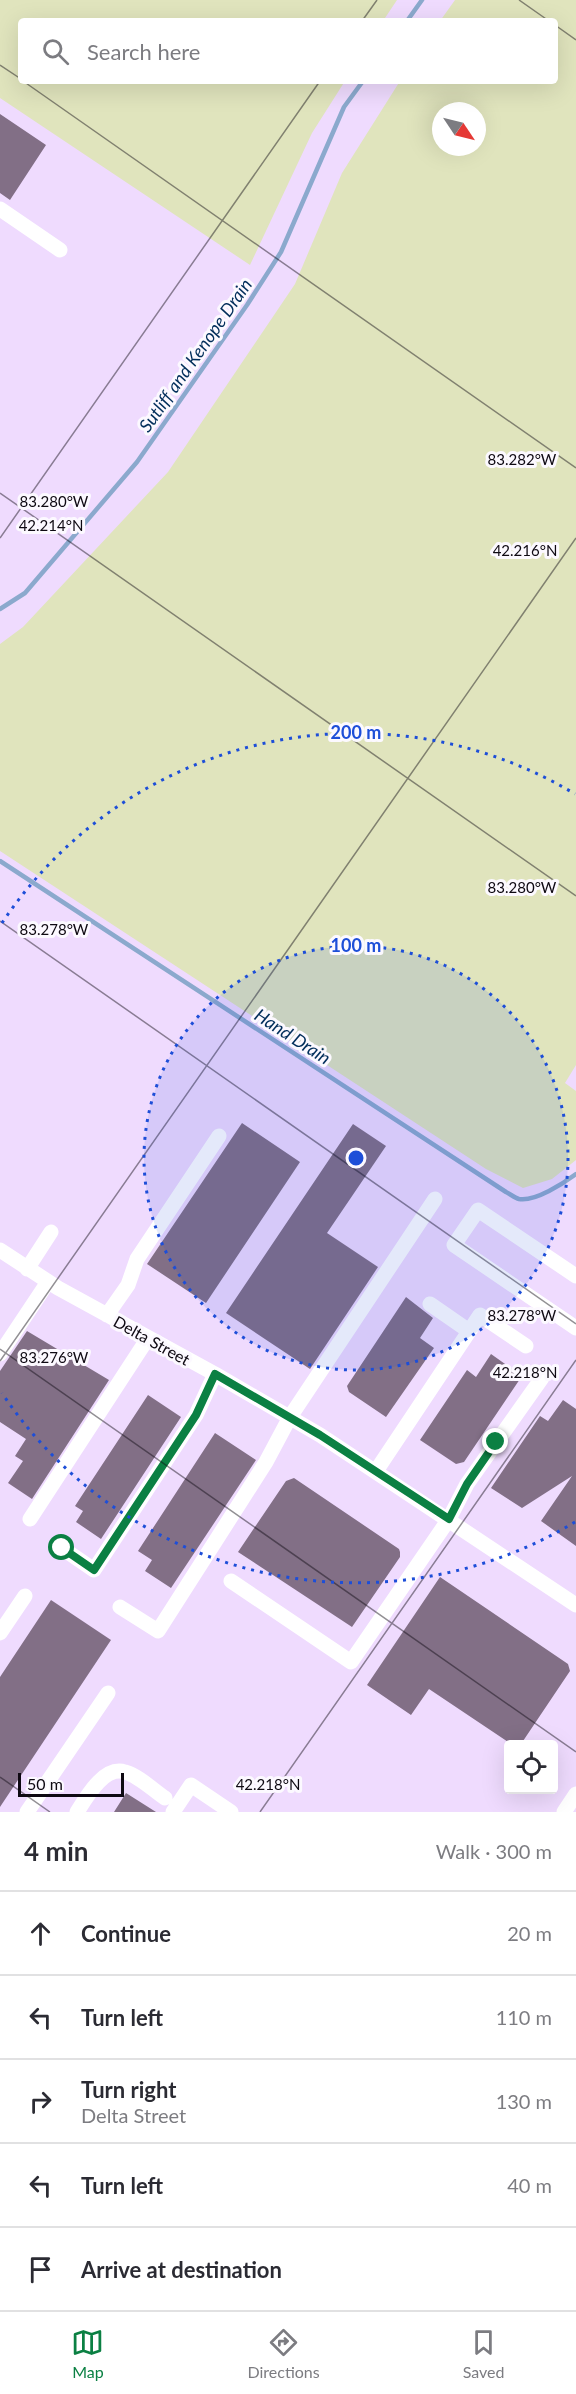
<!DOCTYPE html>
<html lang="en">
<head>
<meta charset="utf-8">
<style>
	:root { --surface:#fff; --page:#f7f7f7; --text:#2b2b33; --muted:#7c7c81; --line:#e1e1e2; --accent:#0b8043 }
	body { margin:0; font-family:Lato,sans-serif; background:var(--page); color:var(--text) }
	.controls { position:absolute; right:18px; bottom:18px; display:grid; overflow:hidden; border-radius:6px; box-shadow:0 6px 24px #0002 }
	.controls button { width:54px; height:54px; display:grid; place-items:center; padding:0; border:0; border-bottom:2px solid var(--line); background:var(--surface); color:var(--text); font:30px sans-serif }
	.compass { position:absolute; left:432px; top:102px; width:54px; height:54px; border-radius:50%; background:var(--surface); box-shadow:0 6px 24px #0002; rotate:125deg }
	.scale { position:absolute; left:18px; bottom:15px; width:106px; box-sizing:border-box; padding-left:6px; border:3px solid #0e0912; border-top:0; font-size:16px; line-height:21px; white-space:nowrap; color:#0e0912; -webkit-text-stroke:4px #fcf9ff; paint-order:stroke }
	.stop { position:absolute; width:18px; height:18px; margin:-14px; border:4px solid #0b8043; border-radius:50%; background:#fff }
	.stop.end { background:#0b8043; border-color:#fff; box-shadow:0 2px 6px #0008 }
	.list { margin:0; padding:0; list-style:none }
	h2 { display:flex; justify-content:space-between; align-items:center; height:78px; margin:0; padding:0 24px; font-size:26px }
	h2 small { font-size:20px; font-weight:400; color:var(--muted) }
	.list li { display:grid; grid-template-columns:39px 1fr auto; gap:18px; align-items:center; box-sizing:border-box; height:84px; padding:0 24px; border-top:2px solid var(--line) }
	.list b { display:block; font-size:22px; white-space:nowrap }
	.list p { margin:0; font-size:20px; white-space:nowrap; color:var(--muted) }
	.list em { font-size:20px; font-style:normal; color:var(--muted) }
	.icon { flex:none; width:33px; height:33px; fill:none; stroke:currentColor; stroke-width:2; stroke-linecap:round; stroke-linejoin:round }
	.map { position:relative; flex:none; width:576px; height:1812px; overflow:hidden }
	.search { position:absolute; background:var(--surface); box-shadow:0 6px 24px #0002; left:18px; right:18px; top:18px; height:66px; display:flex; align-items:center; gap:15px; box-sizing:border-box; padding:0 21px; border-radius:6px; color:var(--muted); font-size:22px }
	.sheet { height:498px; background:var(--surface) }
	nav { display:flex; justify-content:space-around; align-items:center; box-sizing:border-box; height:84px; border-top:2px solid var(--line); background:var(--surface); font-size:16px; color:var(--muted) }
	nav a { display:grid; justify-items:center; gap:3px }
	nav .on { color:var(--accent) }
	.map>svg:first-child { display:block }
	.built { fill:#efdbfe; fill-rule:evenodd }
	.green { fill:#e0e4bd; fill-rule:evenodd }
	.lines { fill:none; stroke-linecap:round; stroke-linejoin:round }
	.stream { stroke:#8ba9cd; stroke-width:4.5 }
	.building { fill:#826f86 }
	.minor { stroke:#fff; stroke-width:15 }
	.route { stroke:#0b8043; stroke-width:8 }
	.ticks { fill:none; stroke:#0e0912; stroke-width:1.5; stroke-opacity:0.45 }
	.ring { fill:none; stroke:#1d4ed8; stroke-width:3; stroke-dasharray:3 6 }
	.labels { text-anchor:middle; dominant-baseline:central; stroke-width:6; stroke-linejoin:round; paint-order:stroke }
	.street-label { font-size:16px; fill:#0e0912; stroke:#fcf9ff }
	.water-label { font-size:18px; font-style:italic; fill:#022e5b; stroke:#fcf9ff }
	.ticks-label { font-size:15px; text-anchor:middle; fill:#0e0912; stroke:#fcf9ff; stroke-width:6; stroke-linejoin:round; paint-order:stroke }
	.centre { fill:#1d4ed8; stroke:#fcf9ff; stroke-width:3 }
	.ring-label { font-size:18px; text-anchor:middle; font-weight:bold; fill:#1d4ed8; stroke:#fcf9ff; stroke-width:6; stroke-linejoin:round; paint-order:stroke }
</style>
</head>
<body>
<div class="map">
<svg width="576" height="1812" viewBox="0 0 576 1812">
	<rect width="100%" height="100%" fill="#f4e7fe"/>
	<!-- built -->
	<path class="built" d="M0,0H576V1812H0ZM21,21H555V81H21ZM441,111H477V147H441ZM508,1744H554V1790H508Z"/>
	<!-- green -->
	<path class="green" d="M0,0H397L383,21H21V81H345L312,133L250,265L0,98Z
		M455,0H576V1065L565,1083L576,1091V1160L552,1179L523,1188L486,1169L0,851V644L23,627L168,472L295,284L342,173L400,81H555V21H440ZM441,111H477V147H441Z"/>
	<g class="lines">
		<!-- stream -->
		<path class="stream" d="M407,21L422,0
			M0,609L25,593L137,462L247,305L281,252L344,107L363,81
			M0,861L506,1192C510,1194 515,1198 519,1199C535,1202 564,1183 576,1174"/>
	</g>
	<!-- building -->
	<path class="building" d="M0,114L46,145L10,200L0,193Z
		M242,1123L300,1162L206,1303L147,1264Z
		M353,1124L386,1146L327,1233L378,1267L310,1369L226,1313Z
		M406,1297L433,1318L420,1338L434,1348L386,1417L349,1392L347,1386Z
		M27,1331L109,1380L32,1499L8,1483L23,1461L15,1456L26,1439L0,1422V1371Z
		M491,1354L522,1376L464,1462L456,1464L420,1440L467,1370L476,1377Z
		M148,1395L181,1417L101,1539L76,1522L83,1511L75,1506Z
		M563,1400L576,1409V1546L541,1521L572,1476L522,1508L491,1488L540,1416L548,1421Z
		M215,1433L256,1460L171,1588L145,1571L152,1560L138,1551Z
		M294,1478L399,1549L400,1552V1557L352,1627L238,1552L286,1481Z
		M440,1577L568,1664L570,1671L521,1744H511L429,1689L411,1715L367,1685Z
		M51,1600L111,1640L0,1807V1677Z
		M126,1793L156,1812H114Z"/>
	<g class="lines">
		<!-- minor -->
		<path class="minor" d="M0,209L60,250
			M0,1250L58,1288L215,1374L320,1435L576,1605
			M27,1269L51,1232
			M576,1276L478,1210L454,1245L576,1328
			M430,1304L469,1331
			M107,1315L128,1285L137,1259L219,1136
			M0,1354L48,1282
			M376,1471L480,1315L526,1346
			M30,1519L148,1338
			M62,1548L94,1570L196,1415L215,1374
			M231,1581L351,1662L449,1519L467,1484L542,1378
			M120,1607L158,1631L266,1462L290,1417L435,1199
			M0,1633L25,1596
			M27,1812L108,1693
			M77,1812C86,1798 104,1765 125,1772C139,1776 153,1790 165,1798
			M173,1812L191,1785L231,1812
			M564,1812L576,1794"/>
	</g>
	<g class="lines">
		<!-- route -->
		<path class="route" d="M62,1548L94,1570L196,1415L215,1374L320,1435L449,1519L467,1484L496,1442"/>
	</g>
	<!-- ticks -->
	<path class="ticks" d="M519,0L549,21M362,21L377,0M555,25L576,40M0,65L21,79M23,81L576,468M0,493L576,896M0,538L320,81M0,921L576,1324M0,1349L576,1752M0,1361L576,538M0,1777L50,1812M260,1812L576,1360"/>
	<!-- distance rings -->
	<circle cx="356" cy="1158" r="212" fill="#1d4ed8" fill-opacity=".12"/>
	<g class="ring">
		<circle cx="356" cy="1158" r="212"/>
		<path d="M575 1522A425 425 0 0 1 2 1393M2 923A425 425 0 0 1 575 794"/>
	</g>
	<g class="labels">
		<!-- street labels -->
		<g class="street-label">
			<text transform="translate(152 1340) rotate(29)">Delta Street</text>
		</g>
		<!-- water labels -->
		<g class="water-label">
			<text transform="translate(195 355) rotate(-55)">Sutliff and Kenope Drain</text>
			<text transform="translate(293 1036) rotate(33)">Hand Drain</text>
		</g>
	</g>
	<g class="ticks-label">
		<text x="522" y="465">83.282°W</text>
		<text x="54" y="507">83.280°W</text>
		<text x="51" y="531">42.214°N</text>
		<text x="525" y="556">42.216°N</text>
		<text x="522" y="893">83.280°W</text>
		<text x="54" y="935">83.278°W</text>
		<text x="522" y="1321">83.278°W</text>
		<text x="54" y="1363">83.276°W</text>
		<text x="525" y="1378">42.218°N</text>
		<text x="268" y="1790">42.218°N</text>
	</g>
	<circle cx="356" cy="1158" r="9" class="centre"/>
	<g class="ring-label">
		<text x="356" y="739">200 m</text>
		<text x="356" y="952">100 m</text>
	</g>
</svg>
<div class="controls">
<button><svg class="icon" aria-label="locate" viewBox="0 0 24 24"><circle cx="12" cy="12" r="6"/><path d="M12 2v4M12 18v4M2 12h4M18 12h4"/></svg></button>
</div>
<svg class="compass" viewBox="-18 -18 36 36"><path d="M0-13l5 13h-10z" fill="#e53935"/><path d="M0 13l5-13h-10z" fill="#7c7c81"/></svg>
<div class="scale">50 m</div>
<div class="stop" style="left:62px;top:1548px"></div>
<div class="stop end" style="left:496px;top:1442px"></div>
<div class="search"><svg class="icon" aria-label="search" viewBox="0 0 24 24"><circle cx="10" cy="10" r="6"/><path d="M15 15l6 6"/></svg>Search here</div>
</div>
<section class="sheet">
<h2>4 min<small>Walk · 300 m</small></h2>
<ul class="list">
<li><svg class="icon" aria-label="ahead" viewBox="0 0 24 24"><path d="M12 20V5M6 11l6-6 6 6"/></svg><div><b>Continue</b></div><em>20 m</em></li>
<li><svg class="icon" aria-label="left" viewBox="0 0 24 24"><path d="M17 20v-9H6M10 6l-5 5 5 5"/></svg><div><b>Turn left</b></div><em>110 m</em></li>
<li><svg class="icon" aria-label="right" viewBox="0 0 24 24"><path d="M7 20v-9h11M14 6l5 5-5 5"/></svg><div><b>Turn right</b><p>Delta Street</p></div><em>130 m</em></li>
<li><svg class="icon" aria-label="left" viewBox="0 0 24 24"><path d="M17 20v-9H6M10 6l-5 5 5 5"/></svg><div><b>Turn left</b></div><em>40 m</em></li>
<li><svg class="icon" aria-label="arrive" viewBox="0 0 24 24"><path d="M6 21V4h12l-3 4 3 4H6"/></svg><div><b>Arrive at destination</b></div></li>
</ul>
</section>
<nav>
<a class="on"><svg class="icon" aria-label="map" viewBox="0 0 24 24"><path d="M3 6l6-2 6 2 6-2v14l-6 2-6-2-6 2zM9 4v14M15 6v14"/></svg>Map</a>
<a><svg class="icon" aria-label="directions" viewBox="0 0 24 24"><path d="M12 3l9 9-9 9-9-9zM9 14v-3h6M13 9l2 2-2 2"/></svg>Directions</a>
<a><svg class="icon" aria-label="saved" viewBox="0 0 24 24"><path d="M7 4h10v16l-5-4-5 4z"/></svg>Saved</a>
</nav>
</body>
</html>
